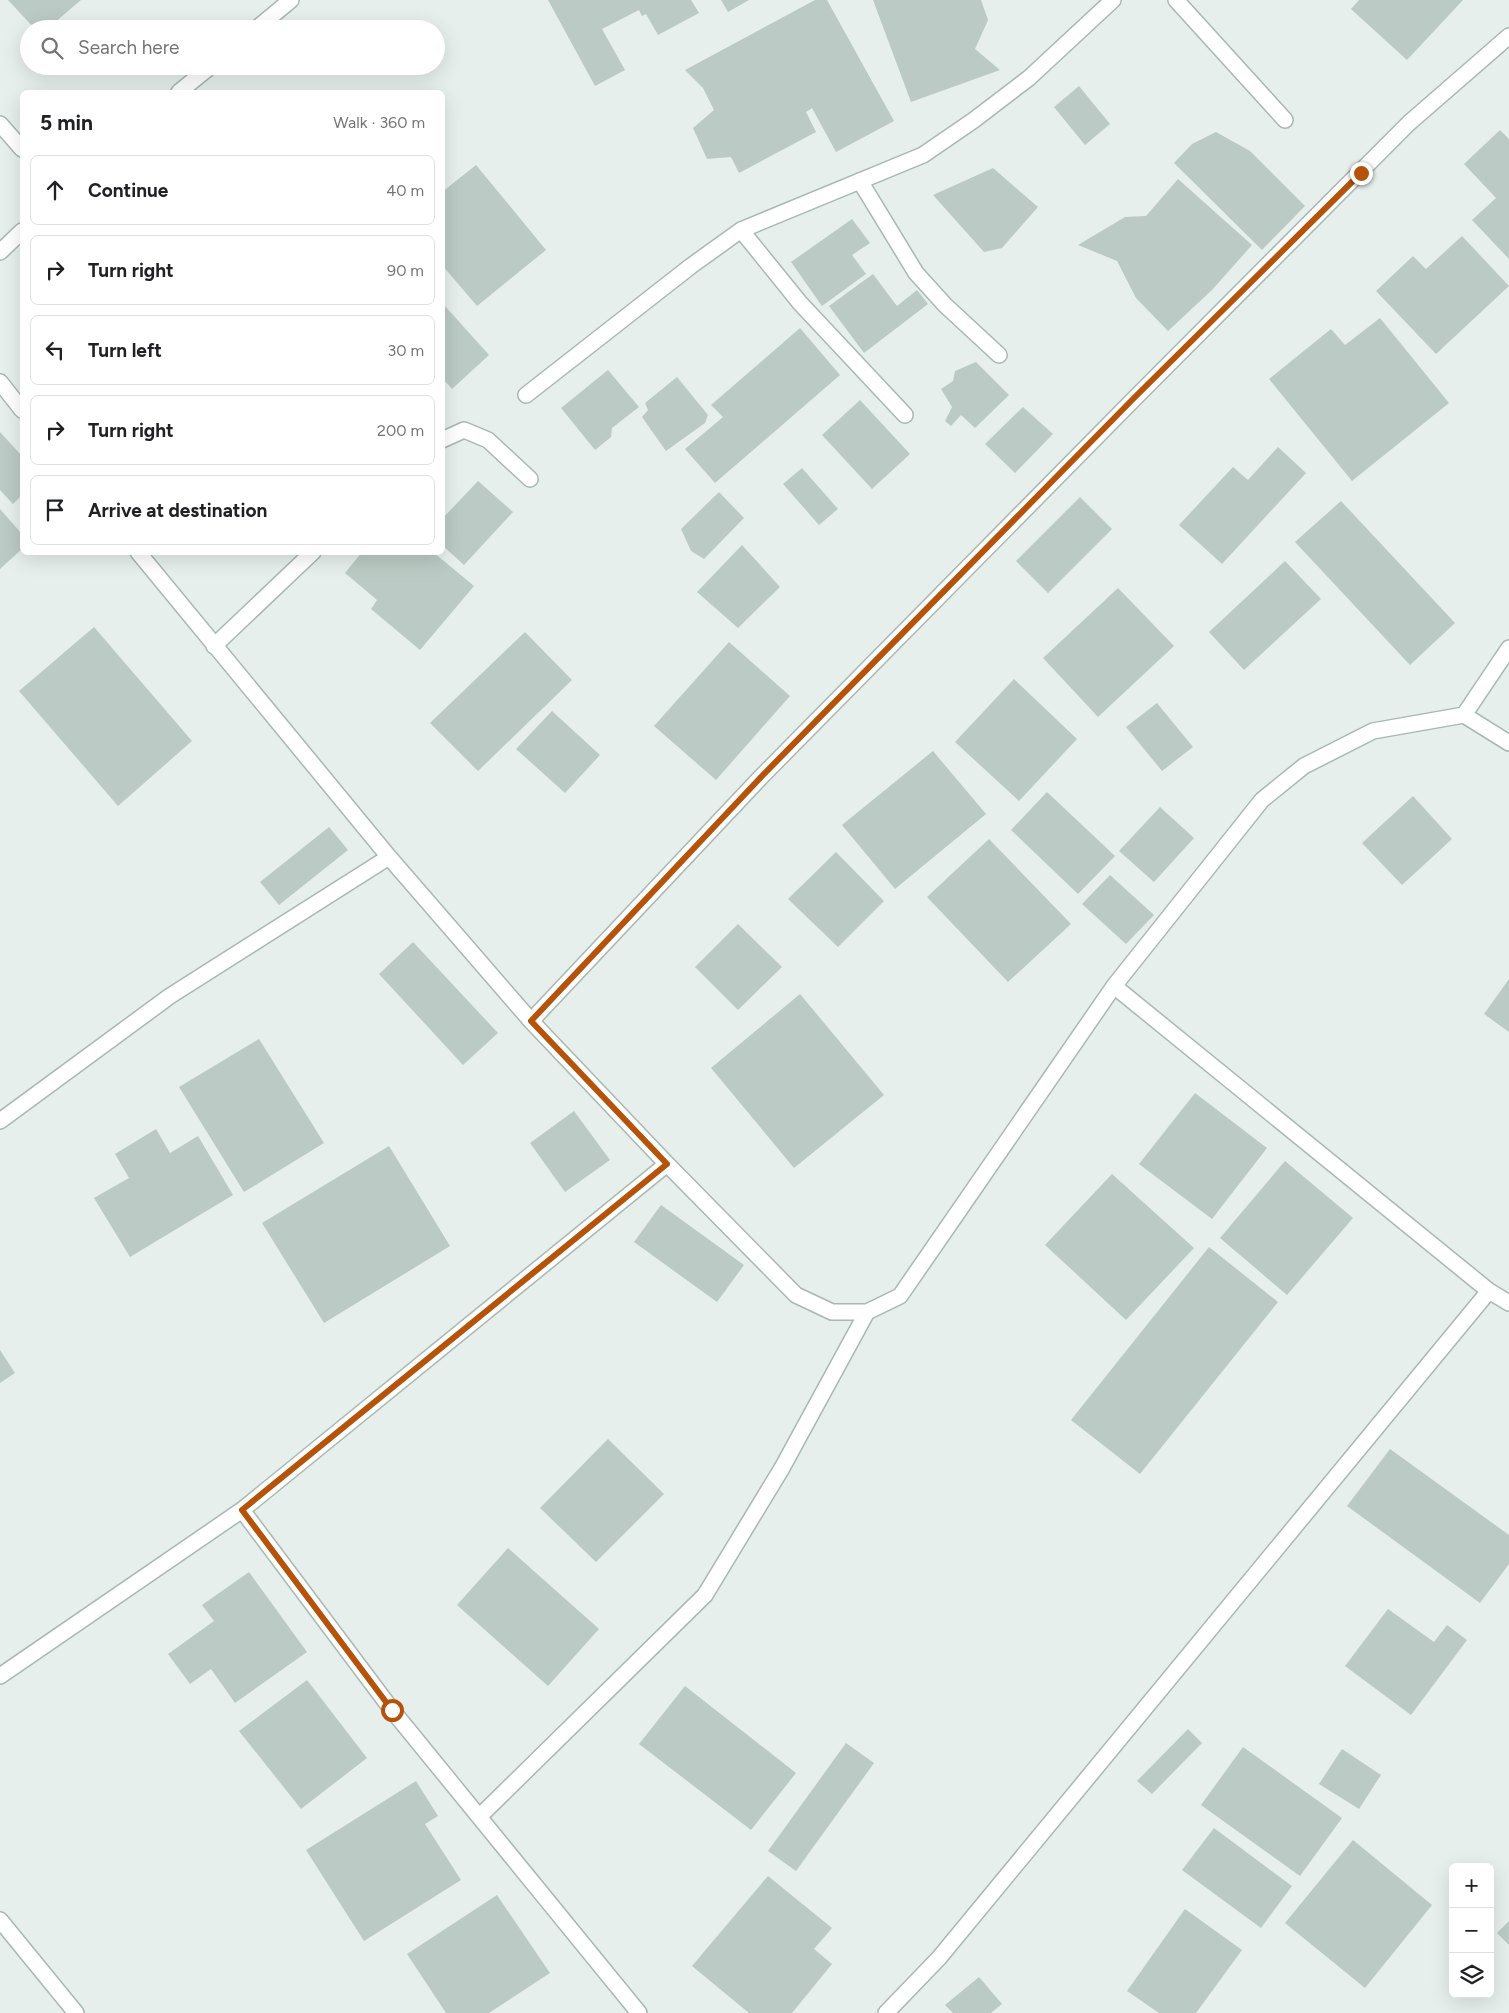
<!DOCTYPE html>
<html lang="en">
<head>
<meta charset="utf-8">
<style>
	:root { --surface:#fff; --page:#f2f2f2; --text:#202124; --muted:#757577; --line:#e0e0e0 }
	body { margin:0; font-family:Figtree,sans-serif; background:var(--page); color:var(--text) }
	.controls { position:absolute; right:15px; bottom:15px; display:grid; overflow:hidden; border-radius:8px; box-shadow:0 5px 20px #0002 }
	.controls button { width:45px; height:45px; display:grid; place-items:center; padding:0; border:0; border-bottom:1px solid var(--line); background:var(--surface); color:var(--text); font:25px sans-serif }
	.stop { position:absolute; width:15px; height:15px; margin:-11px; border:4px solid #b45309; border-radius:50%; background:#fff }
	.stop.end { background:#b45309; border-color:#fff; box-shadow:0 1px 5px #0008 }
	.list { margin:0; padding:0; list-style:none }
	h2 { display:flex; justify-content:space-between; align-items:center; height:65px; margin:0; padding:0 20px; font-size:21px }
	h2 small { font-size:16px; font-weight:400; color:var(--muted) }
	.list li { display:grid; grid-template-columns:32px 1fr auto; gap:15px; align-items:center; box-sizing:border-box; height:70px; margin:0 10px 10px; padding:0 10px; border:1px solid var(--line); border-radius:8px }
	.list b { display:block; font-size:19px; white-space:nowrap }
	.list em { font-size:16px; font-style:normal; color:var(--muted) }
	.icon { flex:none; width:28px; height:28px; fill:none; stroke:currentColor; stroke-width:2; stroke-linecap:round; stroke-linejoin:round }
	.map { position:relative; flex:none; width:1509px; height:2013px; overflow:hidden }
	.search { position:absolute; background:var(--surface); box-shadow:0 5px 20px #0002; left:20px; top:20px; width:425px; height:55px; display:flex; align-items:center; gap:12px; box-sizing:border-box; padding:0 18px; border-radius:28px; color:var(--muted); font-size:19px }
	.panel { position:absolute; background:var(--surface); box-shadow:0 5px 20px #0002; left:20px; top:90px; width:425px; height:465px; border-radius:8px }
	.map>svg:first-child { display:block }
	.building { fill:#bbcac4 }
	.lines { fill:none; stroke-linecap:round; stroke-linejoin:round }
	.service-casing { stroke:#a8b8b2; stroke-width:18 }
	.minor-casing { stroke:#a8b8b2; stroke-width:18 }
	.tertiary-casing { stroke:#a8b8b2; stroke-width:18 }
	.service { stroke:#fff; stroke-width:15 }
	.minor { stroke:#fff; stroke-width:15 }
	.tertiary { stroke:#fff; stroke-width:15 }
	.route { stroke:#b45309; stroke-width:6 }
</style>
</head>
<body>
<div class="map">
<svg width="1509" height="2013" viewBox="0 0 1509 2013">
	<rect width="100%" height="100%" fill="#e6efeb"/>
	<!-- building -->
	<path class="building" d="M8,0H81L47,29H35Z
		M548,0H691L699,13L658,35L646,14L642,16L639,10L602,29L625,70L595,86Z
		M721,0H749L728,12Z
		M815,0H827L894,121L836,152L812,108L806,112L816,132L739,173L731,157L707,159L693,128L714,110L703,88L685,70Z
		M873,0H981L988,20L975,49L1000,70L911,102Z
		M1359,0H1463L1407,60L1351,9Z
		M1079,86L1110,124L1085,145L1054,107Z
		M1500,130L1509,139V259L1472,220L1496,198L1464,164Z
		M1216,132L1250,151L1305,206L1262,250L1174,163L1192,144Z
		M476,165L546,250L477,306L442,265V192Z
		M993,168L1038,207L1002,248L984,252L933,195Z
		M1178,179L1252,245L1212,290L1168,331L1136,298L1117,261L1078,245L1125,217L1146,216Z
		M852,219L870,243L852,255L866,274L822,306L791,262Z
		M1462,236L1509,286L1436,354L1376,291L1413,256L1426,269Z
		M873,274L897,306L917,290L928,304L864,353L829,306Z
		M445,306L489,355L452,389L442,378V309Z
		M1380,318L1449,403L1352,481L1269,379L1331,329L1345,345Z
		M800,328L840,375L715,483L685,449L723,417L711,405Z
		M976,362L1009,395L975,428L961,415L951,426L945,421L952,407L941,389L953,381L955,371Z
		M608,370L639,407L612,428L611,437L595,450L561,408Z
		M677,377L708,415L705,423L666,451L642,417L648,410L645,403Z
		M860,400L910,454L872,489L822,435Z
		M1023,407L1053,434L1015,473L985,444Z
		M0,432L22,456V495L13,504L0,490Z
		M1278,447L1306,473L1222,564L1179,525L1233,467L1248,480Z
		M802,468L838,509L819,525L783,484Z
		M478,481L513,512L464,565L442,545V519Z
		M719,492L744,518L704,559L691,551L681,529Z
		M1080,497L1112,529L1048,593L1016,561Z
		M1341,501L1455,623L1410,665L1295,542Z
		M0,509L22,534V549L0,569Z
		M742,545L780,587L738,628L697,592Z
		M362,552H433L474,586L420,650L371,609L377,600L345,573Z
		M1285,561L1321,599L1244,670L1209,632Z
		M1118,588L1174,646L1098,717L1043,658Z
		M94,627L192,741L118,806L19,691Z
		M525,632L572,680L478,771L430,723Z
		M729,642L790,696L716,780L654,726Z
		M1014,679L1077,739L1019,801L955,742Z
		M1157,703L1193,747L1162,771L1126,727Z
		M552,711L600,755L565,793L516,749Z
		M933,751L986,814L895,889L842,825Z
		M1047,792L1115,856L1078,894L1011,830Z
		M1413,796L1452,839L1402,885L1362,843Z
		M1160,807L1194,838L1154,882L1119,851Z
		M329,827L348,850L279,905L260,882Z
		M989,839L1071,924L1008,982L927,897Z
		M836,852L884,901L838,947L788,899Z
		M1110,875L1154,915L1126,944L1082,904Z
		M738,924L782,967L738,1010L695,967Z
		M413,942L498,1033L463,1065L379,974Z
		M1509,979V1032L1484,1014Z
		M800,994L884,1095L794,1168L711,1068Z
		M259,1039L324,1143L244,1192L179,1087Z
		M1195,1093L1267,1148L1212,1219L1139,1164Z
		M574,1111L610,1160L565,1192L530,1143Z
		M156,1129L170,1153L198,1136L233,1195L130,1257L94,1198L129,1178L115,1154Z
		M389,1146L450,1246L324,1323L262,1223Z
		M1285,1161L1353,1218L1287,1295L1220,1238Z
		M1112,1174L1194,1248L1126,1320L1045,1245Z
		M661,1205L744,1265L717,1302L634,1242Z
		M1209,1247L1278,1302L1140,1474L1071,1420Z
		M0,1350L15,1373L0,1383Z
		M608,1439L664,1494L596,1562L540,1508Z
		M1390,1449L1509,1535V1564L1480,1603L1347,1506Z
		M508,1548L599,1629L548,1686L457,1605Z
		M249,1572L307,1652L235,1703L211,1669L190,1684L168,1654L214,1621L202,1605Z
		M1388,1609L1434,1642L1447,1625L1467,1640L1411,1715L1345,1666Z
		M307,1680L367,1758L301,1809L239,1731Z
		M685,1686L796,1773L751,1830L639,1744Z
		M1188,1729L1202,1743L1152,1794L1137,1781Z
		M846,1743L874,1763L796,1871L768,1851Z
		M1243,1747L1342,1818L1300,1876L1201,1805Z
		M1342,1749L1381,1775L1359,1809L1319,1784Z
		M416,1781L438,1816L425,1824L461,1880L364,1941L306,1850Z
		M1214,1828L1292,1886L1261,1928L1182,1870Z
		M1353,1840L1432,1905L1365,1988L1285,1923Z
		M768,1876L832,1928L814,1949L832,1964L792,2013H749L692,1966Z
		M497,1895L550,1973L489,2013H446L407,1954Z
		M1185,1909L1242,1950L1196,2013H1159L1127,1991Z
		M1509,1921V1945L1497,1933Z
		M979,1977L1002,2004L991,2013H953L945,2005Z"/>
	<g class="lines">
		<!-- service casing -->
		<g class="service-casing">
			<path id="service" d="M860,181L916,273L945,305L999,355
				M442,440L464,430L488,440L530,479
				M214,646L313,552"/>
		</g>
		<!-- minor casing -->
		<g class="minor-casing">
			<path id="minor" d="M1176,0L1285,120
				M0,124L22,149
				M741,230L800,303L905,415
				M0,382L22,410
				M526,395L691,266L741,230L923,155L974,120L1029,78L1113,0
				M138,552L389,857L531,1021L667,1164L796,1295L832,1312H867L900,1296L1114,986L1262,800L1304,766L1373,731L1464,715L1509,743
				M1464,715L1509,648
				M1114,986L1489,1291L1509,1303
				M531,1021L762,776L1134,399L1409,123L1509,36
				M0,1121L170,996L389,857
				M242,1510L392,1710L639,2013
				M0,1676L242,1510L667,1164
				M480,1816L705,1595L782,1468L867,1312
				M0,1920L76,2013
				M886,2013L939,1958L1489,1291"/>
		</g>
		<!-- tertiary casing -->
		<g class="tertiary-casing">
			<path id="tertiary" d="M256,29L291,0
				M179,92L211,66
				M0,252L22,231"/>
		</g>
		<!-- service -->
		<use href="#service" class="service"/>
		<!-- minor -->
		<use href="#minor" class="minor"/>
		<!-- tertiary -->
		<use href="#tertiary" class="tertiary"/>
	</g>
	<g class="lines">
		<!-- route -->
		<path class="route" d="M392,1710L242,1510L667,1164L531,1021L762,776L1134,398L1361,173"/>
	</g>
</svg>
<div class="controls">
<button>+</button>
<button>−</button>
<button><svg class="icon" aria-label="layers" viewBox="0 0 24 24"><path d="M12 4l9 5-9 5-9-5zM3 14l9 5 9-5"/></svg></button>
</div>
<div class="stop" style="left:392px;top:1710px"></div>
<div class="stop end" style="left:1361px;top:173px"></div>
<div class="search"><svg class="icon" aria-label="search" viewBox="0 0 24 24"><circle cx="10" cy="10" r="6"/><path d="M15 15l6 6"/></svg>Search here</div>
<section class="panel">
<h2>5 min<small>Walk · 360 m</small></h2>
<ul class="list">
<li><svg class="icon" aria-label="ahead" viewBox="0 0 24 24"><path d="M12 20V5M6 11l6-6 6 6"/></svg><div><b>Continue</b></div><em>40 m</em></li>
<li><svg class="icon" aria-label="right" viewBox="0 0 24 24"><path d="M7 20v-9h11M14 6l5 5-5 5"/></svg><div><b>Turn right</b></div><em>90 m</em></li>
<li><svg class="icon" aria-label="left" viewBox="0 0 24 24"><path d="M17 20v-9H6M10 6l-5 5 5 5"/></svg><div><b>Turn left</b></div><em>30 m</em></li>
<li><svg class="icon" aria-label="right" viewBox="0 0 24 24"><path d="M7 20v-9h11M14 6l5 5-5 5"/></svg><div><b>Turn right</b></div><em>200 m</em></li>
<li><svg class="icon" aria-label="arrive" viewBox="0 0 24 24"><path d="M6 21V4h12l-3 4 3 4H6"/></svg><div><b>Arrive at destination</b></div></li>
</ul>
</section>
</div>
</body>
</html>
